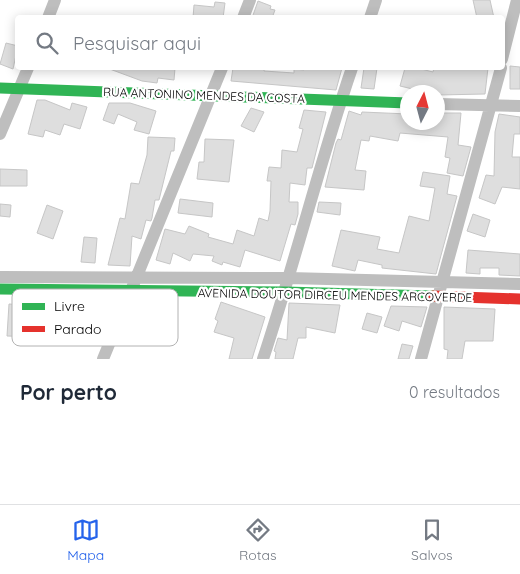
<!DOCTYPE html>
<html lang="pt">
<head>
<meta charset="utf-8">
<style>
	:root { --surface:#fff; --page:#f2f2f3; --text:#1f2937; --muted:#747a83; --line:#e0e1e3; --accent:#2563eb }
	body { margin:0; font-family:Quicksand,sans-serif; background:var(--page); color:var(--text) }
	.compass { position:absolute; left:400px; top:85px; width:45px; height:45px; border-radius:50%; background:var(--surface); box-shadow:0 2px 12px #0003; rotate:6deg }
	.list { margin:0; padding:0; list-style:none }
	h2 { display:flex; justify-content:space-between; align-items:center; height:65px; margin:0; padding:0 20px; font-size:21px }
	h2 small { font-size:16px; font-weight:400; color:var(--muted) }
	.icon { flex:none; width:28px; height:28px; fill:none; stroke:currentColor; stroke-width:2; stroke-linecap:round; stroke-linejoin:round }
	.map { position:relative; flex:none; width:520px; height:359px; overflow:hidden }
	.search { position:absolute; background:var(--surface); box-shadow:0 2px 12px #0003; left:15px; right:15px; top:15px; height:55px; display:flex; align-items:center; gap:12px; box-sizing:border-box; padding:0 18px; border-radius:5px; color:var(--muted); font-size:19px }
	.sheet { height:145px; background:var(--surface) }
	nav { display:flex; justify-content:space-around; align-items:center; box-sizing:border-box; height:70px; border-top:1px solid var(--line); background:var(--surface); font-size:14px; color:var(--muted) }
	nav a { display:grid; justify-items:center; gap:2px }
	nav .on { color:var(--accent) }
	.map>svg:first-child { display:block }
	.building { fill:#dedede; stroke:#c6c6c6 }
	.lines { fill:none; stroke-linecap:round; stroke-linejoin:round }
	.street { stroke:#bebebe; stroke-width:12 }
	.fast { stroke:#30b455; stroke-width:11 }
	.jam { stroke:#e5322d; stroke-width:11 }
	.labels { text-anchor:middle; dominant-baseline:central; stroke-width:4.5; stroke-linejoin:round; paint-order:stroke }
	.street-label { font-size:12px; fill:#000; stroke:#fff }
	.key { fill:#fff; stroke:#b2b2b2; stroke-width:1 }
	.key-label { font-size:14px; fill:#000 }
</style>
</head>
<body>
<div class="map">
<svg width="520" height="359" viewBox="0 0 520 359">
	<rect width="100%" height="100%" fill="#fff"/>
	<!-- building -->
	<path class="building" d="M473,0H490L494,18H477Z
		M258,1L271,6L270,9L275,10L272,18H252Z
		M215,2L225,3L223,18H193L194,5L214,7Z
		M6,43L18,46L13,69L0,64Z
		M510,66L520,67V89H510Z
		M107,68H175L174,80L158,78L157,83L142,81Z
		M233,68H264V71L294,73V69L304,70L305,68H342L336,90L231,81Z
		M364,68H377L374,89L361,88Z
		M405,68H417L433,72L434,68H488L485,94L438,95V92H425L400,86Z
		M37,100H45L70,110L72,103L87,107L80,129L64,124L60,135L45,130L43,137L28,134Z
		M109,103H130L156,111L149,134L134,130L137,122L118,114L114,124L103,120Z
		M251,108L264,112L254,132L241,126Z
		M304,110L326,112L312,168H307L305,185L290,183L289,202H298V214L295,225L291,224L280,261L245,250L240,267L223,262L222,265L212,261L214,256L193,254L190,261L173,253L170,264L156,260L165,229L185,234L189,226L209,234L208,237L233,244L237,230L254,236L259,218L268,221L270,211L271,181H267L269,167L281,168L282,150L297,152L303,129L299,128Z
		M349,111L361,115L362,112L408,114V122H438V113H461L458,145L471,147L463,176L447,173L450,158L445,157L448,137L400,133L398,141L370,136L369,141L361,140L355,170L366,171L364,190L325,187L336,143L338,139L341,140Z
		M499,114L520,117V134H514L512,157H520V189L502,187L495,204L479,198L486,175L494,176L495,132Z
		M148,137L175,138L174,151H171L159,200H155L152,218L151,221L146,220L141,239L132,236L130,266L108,265L120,218L125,219L131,183L139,184L147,155Z
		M205,139L234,140L229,182L197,179L199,162H204Z
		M0,169L27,170V186H0Z
		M423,172L450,176L447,194L457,196L436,274L382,268V265L358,260L355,271L332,266L341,230L380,237L377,249L399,253L409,216L429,221L435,188L420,186Z
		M180,199L213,203L212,217L178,213Z
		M319,202L341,203L340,215L317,212Z
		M0,204L11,205L10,217L0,216Z
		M47,205L63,211L53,239L37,233Z
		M473,214L490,220L485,237L467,231Z
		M84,237L97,238L95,263L81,262Z
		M468,250L520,254V276L499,275V268H480V274L466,273Z
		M221,302L265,317L252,359H229L234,338L214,332L218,321L215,319Z
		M289,303L340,305L335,333L306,327V338H298L293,359H275L276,352L274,351L278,338L287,340Z
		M9,304L42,306L41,337L7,336Z
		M391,306L427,307L421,327L402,321L399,331L384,326Z
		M444,307L495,309L493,341H465L462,359H447L448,350L444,349Z
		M367,313L382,317L377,333L362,329Z
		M402,344L413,346L409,359H398Z"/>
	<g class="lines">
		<!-- street -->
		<path class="street" d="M48,18L55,0
			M243,18L250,0
			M370,18L376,0
			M502,59L517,0
			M438,104L520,106
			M0,134L28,68
			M0,277L289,278L520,284
			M103,359L222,68
			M263,359C295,263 319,164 352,68
			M421,359L501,68"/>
		<!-- fast -->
		<path class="fast" d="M0,88L408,103
			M0,289L285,292L433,296"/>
		<!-- jam -->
		<path class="jam" d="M433,296L520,299"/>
	</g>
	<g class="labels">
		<!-- street labels -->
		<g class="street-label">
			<text transform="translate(204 95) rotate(2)">RUA ANTONINO MENDES DA COSTA</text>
			<text transform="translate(335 295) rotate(1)">AVENIDA DOUTOR DIRCEU MENDES ARCOVERDE</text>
		</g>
	</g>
	<!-- legend -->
	<rect x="12" y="289" width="166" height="57" rx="8" class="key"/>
	<rect x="22" y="303" width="23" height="7" fill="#30b455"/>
	<rect x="22" y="326" width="23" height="6" fill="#e5322d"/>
	<g class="key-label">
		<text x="54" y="311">Livre</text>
		<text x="54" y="334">Parado</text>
	</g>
</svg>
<svg class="compass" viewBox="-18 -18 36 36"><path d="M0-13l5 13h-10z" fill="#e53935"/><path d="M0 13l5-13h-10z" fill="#747a83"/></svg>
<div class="search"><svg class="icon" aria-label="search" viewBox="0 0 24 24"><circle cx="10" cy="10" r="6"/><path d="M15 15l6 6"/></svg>Pesquisar aqui</div>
</div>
<section class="sheet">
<h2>Por perto<small>0 resultados</small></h2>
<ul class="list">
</ul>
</section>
<nav>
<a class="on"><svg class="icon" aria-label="map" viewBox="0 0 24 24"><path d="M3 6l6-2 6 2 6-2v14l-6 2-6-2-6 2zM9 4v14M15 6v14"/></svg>Mapa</a>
<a><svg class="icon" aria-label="directions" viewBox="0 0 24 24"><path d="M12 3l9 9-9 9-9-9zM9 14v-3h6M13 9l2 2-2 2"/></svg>Rotas</a>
<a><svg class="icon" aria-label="saved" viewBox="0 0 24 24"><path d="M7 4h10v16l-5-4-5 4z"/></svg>Salvos</a>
</nav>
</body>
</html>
